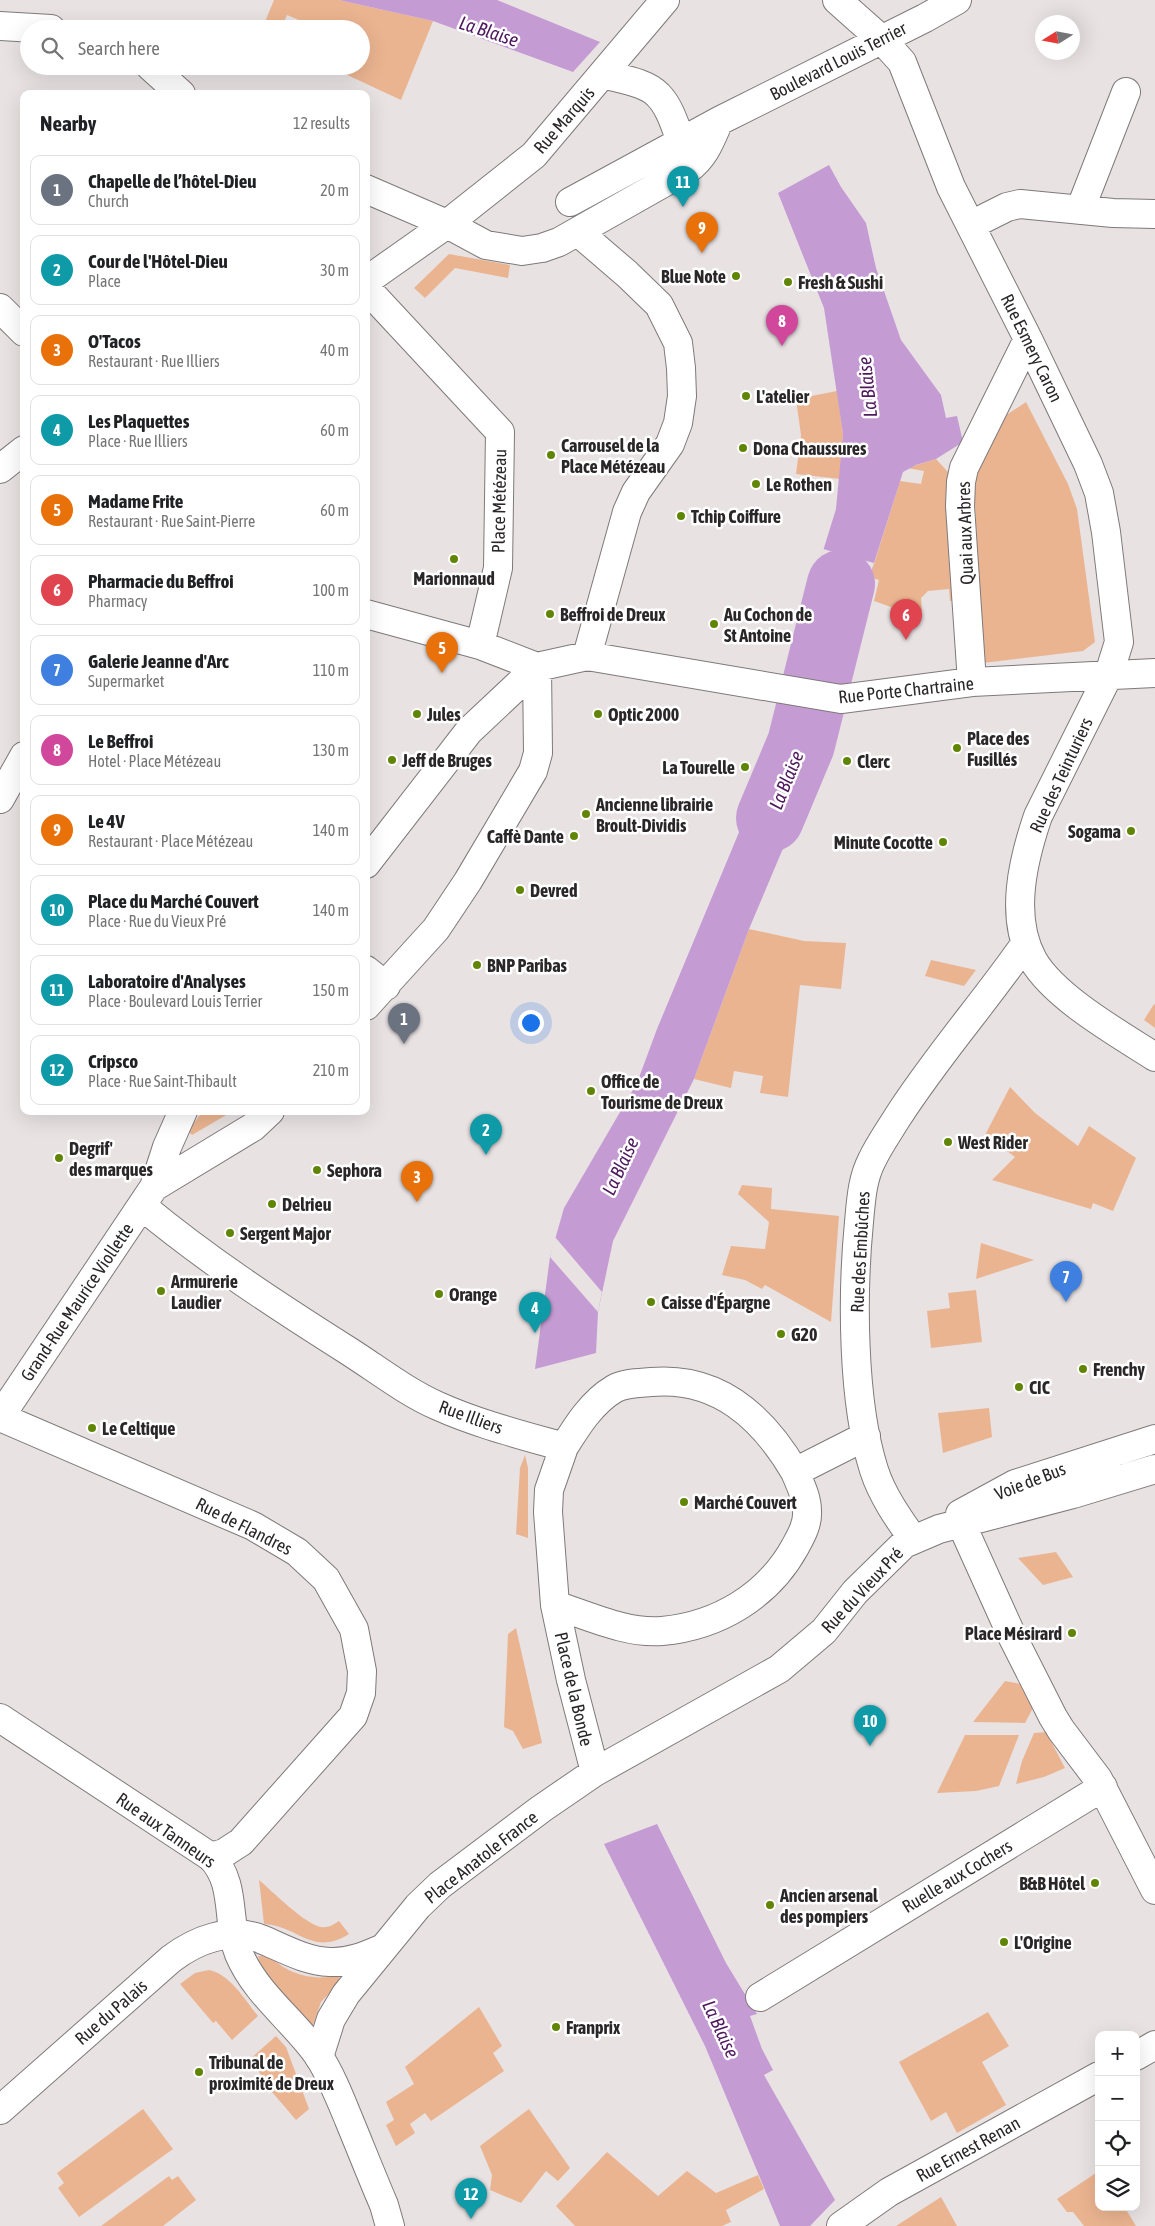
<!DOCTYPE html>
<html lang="en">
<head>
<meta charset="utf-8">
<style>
	:root { --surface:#fff; --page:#f6f6f6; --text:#202124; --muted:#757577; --line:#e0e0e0; --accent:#2563eb }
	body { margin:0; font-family:"Asap Condensed",sans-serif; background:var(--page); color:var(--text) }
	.controls { position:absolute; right:15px; bottom:15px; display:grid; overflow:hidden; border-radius:10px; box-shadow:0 5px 20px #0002 }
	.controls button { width:45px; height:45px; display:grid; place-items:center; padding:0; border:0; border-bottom:1px solid var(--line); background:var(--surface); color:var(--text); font:25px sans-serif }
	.compass { position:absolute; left:1035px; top:15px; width:45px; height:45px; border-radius:50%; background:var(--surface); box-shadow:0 5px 20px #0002; rotate:259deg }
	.you { position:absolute; left:530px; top:1022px; width:18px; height:18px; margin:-12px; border:4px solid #fff; border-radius:50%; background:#1a73e8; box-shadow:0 0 0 8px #1a73e833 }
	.badge { display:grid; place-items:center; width:32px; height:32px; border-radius:50%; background:var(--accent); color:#fff; font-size:16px; font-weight:700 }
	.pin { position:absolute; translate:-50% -41px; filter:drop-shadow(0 1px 2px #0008) }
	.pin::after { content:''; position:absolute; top:26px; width:18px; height:15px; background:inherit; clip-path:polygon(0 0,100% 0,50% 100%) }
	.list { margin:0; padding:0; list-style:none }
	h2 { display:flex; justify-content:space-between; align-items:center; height:65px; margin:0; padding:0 20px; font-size:21px }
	h2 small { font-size:16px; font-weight:400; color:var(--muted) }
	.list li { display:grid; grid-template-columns:32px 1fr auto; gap:15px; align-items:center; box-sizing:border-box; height:70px; margin:0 10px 10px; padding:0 10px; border:1px solid var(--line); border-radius:10px }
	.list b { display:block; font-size:19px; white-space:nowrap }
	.list p { margin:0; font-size:16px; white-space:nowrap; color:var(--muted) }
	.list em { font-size:16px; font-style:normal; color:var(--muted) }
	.icon { flex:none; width:28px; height:28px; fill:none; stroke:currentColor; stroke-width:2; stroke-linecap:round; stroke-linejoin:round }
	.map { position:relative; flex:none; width:1155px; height:2226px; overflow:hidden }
	.search { position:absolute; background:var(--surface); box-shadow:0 5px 20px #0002; left:20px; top:20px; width:350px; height:55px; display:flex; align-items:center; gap:12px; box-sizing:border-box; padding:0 18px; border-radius:28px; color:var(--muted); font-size:19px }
	.panel { position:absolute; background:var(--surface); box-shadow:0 5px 20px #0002; left:20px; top:90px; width:350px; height:1025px; border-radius:10px }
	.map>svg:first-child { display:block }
	.green { fill:#ebb490 }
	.water { fill:#c59bd3 }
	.pier { fill:#e8e2e3 }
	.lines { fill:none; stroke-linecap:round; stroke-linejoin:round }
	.river { stroke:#c59bd3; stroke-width:68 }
	.minor-casing { stroke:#7f797a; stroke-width:30 }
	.major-casing { stroke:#7f797a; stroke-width:30 }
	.minor { stroke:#fff; stroke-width:28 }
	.major { stroke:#fff; stroke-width:28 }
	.poi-dot { fill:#608505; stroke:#fff; stroke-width:2 }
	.labels { text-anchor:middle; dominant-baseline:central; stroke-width:5; stroke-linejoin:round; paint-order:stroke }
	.street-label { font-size:18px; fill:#2a2728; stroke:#fff }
	.poi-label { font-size:18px; font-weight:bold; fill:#2a2728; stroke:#fff; text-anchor:start }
	.water-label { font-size:19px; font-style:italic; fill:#4e195d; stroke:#fff }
</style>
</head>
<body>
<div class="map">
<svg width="1155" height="2226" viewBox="0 0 1155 2226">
	<rect width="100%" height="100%" fill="#e8e2e3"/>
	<!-- green -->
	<path class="green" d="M274,0H339L433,21L401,100L328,66H361V29H310L311,25L287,15L281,29H262Z
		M449,254L510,265L508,278L455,268L425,298L414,288Z
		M837,391L843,434L840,479L796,474L801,435L796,399Z
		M1026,402L1068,484L1077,509L1095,642L1083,651L983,663L973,464L990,426Z
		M936,459L948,472L958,600L950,601L949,589L928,591L921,598L922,611L890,614L891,607L874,601L879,580L870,577L900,481L921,484L924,471L907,468Z
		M749,929L804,941L846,943L841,989L800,985L788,1097L760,1093L763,1076L734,1071L731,1088L694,1079Z
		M931,960L976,970L964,986L925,976Z
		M1154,1004L1155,1005V1028L1144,1020Z
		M1010,1087L1035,1113L1078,1146L1089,1126L1136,1158L1113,1211L1093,1203L1091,1209L992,1180L1015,1157L985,1135Z
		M203,1111H233L192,1135L188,1131Z
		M742,1185L772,1188L771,1209L839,1216L831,1322L765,1285L762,1289L745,1280L722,1275L731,1246L765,1249L769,1222L738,1194Z
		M981,1243L1034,1260L976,1279Z
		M976,1290L982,1342L931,1348L927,1311L950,1308L948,1293Z
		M989,1408L992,1437L943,1453L938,1413Z
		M525,1455L528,1468V1538L516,1534L520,1468Z
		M1056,1552L1073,1577L1043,1585L1018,1558Z
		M516,1628L542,1743L523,1749L513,1731L504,1727L508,1634Z
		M1005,1681L1021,1684L1033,1708L1025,1723L973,1722Z
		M1046,1732L1065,1768L1044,1777L1016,1784L1022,1761L1034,1733Z
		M965,1735H1019L999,1786L976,1791L937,1793Z
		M259,1880C272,1891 306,1925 321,1927C328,1928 333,1925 339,1921L349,1934C312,1957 299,1926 264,1924Z
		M258,1956C271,1955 276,1963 287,1969C302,1977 321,1980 338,1975L341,1981L321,2002L313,2025L310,2026L262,1970Z
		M209,1970C230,1974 245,2000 258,2016L232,2040L216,2021L213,2023L180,1984L195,1973Z
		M479,2007L502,2046L493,2053L504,2071L431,2121L425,2113L410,2124L415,2133L396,2146L386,2125L394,2120L386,2102L414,2084L405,2067Z
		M988,2012L1009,2046L982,2062L1006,2105L957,2133L946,2112L931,2121L899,2062Z
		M276,2036L286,2047L309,2109L296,2120L266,2085L268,2083L249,2060Z
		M143,2109L173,2149L79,2217L58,2188L64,2183L57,2173Z
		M529,2109L570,2168L558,2181L546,2171L521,2203L490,2190L492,2175L480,2146Z
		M607,2152L658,2196L687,2171L716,2193L758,2175L764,2189L726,2210L731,2222L722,2226H575L556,2206Z
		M1099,2171V2207H1133L1127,2211L1136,2226H1084L1073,2212H1067L1057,2199Z
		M169,2176L172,2180L178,2176L196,2200L163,2226H101Z
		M941,2197L957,2226H896Z"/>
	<!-- water -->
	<path class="water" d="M339,0H497L600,42L573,72L433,21Z
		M829,165L841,187L866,223L876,268L901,340L941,395L946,418L957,416L963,442L936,459L916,465L903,472L874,563L845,676L793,674L810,593L836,509L843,434L824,308L778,193Z
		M782,729L819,734L837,732L795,820L749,929L694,1079L613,1241L598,1312L596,1353L535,1369L550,1257L564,1208L637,1083L657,1029Z
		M657,1824L726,1963L757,2014L750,2016L762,2049L773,2070L764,2075L835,2200L810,2226H780L705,2046L604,1844Z"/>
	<!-- pier -->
	<path class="pier" d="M823,549L874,563L871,572L821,560Z
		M793,674L845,676L844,679L793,676Z
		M783,726L827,732L837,729V732L827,735L782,729Z
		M555,1237L602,1292L598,1312L550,1257Z"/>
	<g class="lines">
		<!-- river -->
		<path class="river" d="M770,818L801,744L841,584"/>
		<!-- minor casing -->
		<g class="minor-casing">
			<path id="minor" d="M837,0L882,40L902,62L951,187L1028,339L1088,464L1099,493L1106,532L1119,642L1109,674L1038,816C1023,860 1009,917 1033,960C1054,997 1119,1034 1155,1057
				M0,26L51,29
				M150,66L181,94
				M603,74C620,79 646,82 658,95C670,107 675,126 681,141
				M366,189L447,224L486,245L522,251L542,248L559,242L688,169C705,157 711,139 719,121
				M570,202L719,121L925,18L957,0
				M1080,210L1126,92
				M971,225L1007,207L1020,204L1113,213L1155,214
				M578,232L627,274L659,305L678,343L681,368L682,396L678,423L670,444L636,492L627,512L587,656
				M366,281L447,224L534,155L665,0
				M366,288L500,432L498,568L480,645
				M0,308L24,332
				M0,469L24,450
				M366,614L480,645L537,667L587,656L841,699L972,682L1155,673
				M972,682L960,506L961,482L964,468L1028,339
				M0,799L24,756
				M366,864L469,731L537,667
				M366,970L386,986
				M366,1006L436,929L468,881L533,771L538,753L537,667
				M154,1187L253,1127L270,1111
				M142,1206C207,1260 276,1305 347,1350C377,1369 406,1392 438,1406C478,1424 522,1435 564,1447C577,1426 592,1402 614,1389C624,1383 640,1383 651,1382C718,1376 763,1417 795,1472
				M0,1417L253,1526L297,1552L326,1579L354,1629L362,1671L361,1693L353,1716L241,1842L224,1853L211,1857
				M0,1417L154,1187L167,1147L183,1111
				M564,1447L549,1490L548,1512L555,1605L571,1680L595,1772
				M960,1514L1015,1484L1155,1439
				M961,1523L1012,1636L1053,1717L1061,1730L1098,1779L1155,1890
				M913,1539C898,1518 882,1495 874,1470C852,1401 852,1294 859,1222C861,1201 862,1179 872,1160C879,1145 889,1131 897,1118C936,1057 984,1003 1025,944
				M555,1605C589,1616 627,1634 662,1631C718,1626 768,1596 795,1547C801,1536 808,1524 807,1511C807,1497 800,1484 795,1472L866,1436
				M760,1997L1103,1787
				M1136,2056L1155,2045
				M319,2057L331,2019L346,1994L418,1906L440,1885L541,1809L595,1772L779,1669L824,1631L855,1592L904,1544L939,1529L1073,1494L1155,1469
				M0,2110L171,1959C196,1940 229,1927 261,1939C283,1948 305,1961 330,1962C348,1963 365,1956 381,1949
				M841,2226L889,2192L1099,2076"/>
		</g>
		<!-- major casing -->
		<g class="major-casing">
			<path id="major" d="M0,1718L211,1857C237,1883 226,1922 239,1954C256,1994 293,2020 318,2055C331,2075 340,2098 349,2120C361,2149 372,2177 384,2205L390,2226"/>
		</g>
		<!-- minor -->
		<use href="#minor" class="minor"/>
		<!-- major -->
		<use href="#major" class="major"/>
	</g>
	<!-- markers -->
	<g class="poi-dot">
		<circle cx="736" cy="276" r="5"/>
		<circle cx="788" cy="282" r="5"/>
		<circle cx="746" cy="396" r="5"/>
		<circle cx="743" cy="448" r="5"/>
		<circle cx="551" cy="455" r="5"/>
		<circle cx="756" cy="484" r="5"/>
		<circle cx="681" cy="516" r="5"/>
		<circle cx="454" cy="559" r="5"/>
		<circle cx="550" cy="614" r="5"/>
		<circle cx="714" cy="624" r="5"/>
		<circle cx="417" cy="714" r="5"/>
		<circle cx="598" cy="714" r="5"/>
		<circle cx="957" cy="748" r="5"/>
		<circle cx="392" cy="760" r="5"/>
		<circle cx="847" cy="761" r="5"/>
		<circle cx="745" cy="767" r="5"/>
		<circle cx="586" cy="814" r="5"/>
		<circle cx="1131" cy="831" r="5"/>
		<circle cx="574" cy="836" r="5"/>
		<circle cx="943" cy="842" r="5"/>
		<circle cx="520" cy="890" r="5"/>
		<circle cx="477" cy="965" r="5"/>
		<circle cx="591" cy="1091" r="5"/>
		<circle cx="948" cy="1142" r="5"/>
		<circle cx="59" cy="1158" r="5"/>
		<circle cx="317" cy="1170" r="5"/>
		<circle cx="272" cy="1204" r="5"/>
		<circle cx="230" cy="1233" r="5"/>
		<circle cx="161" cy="1291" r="5"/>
		<circle cx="439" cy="1294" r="5"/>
		<circle cx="651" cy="1302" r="5"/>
		<circle cx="781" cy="1334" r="5"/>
		<circle cx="1083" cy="1369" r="5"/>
		<circle cx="1019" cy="1387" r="5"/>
		<circle cx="92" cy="1428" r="5"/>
		<circle cx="684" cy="1502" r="5"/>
		<circle cx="1072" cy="1633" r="5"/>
		<circle cx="1095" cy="1883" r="5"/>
		<circle cx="770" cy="1905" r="5"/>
		<circle cx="1004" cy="1942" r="5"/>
		<circle cx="556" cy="2027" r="5"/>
		<circle cx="199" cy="2072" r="5"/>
	</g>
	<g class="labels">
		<!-- street labels -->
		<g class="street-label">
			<text transform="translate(838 61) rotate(-27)">Boulevard Louis Terrier</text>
			<text transform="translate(564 120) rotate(-49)">Rue Marquis</text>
			<text transform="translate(1032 348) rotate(64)">Rue Esmery Caron</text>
			<text transform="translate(499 501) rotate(-89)">Place Métézeau</text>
			<text transform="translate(965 533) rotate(-92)">Quai aux Arbres</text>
			<text transform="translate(906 690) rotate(-6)">Rue Porte Chartraine</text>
			<text transform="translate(1061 775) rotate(-65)">Rue des Teinturiers</text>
			<text transform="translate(860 1252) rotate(-87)">Rue des Embûches</text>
			<text transform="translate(77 1302) rotate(-56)">Grand-Rue Maurice Viollette</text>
			<text transform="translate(471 1417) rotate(20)">Rue Illiers</text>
			<text transform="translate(1030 1481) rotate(-21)">Voie de Bus</text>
			<text transform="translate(244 1526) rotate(27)">Rue de Flandres</text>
			<text transform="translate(862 1590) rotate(-47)">Rue du Vieux Pré</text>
			<text transform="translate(574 1689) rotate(77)">Place de la Bonde</text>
			<text transform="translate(166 1830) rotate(35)">Rue aux Tanneurs</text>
			<text transform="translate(481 1857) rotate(-38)">Place Anatole France</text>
			<text transform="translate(957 1876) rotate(-31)">Ruelle aux Cochers</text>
			<text transform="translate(111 2012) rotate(-41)">Rue du Palais</text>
			<text transform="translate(968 2149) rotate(-29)">Rue Ernest Renan</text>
		</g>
		<!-- poi labels -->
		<g class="poi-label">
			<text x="726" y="276" text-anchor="end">Blue Note</text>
			<text x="798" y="282">Fresh &amp; Sushi</text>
			<text x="756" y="396">L'atelier</text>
			<text x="561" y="445">Carrousel de la<tspan x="561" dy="21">Place Métézeau</tspan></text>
			<text x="753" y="448">Dona Chaussures</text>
			<text x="766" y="484">Le Rothen</text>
			<text x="691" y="516">Tchip Coiffure</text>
			<text x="454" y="578" text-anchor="middle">Marionnaud</text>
			<text x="560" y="614">Beffroi de Dreux</text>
			<text x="724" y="614">Au Cochon de<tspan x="724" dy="21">St Antoine</tspan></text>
			<text x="427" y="714">Jules</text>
			<text x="608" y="714">Optic 2000</text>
			<text x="967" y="738">Place des<tspan x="967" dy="21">Fusillés</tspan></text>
			<text x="402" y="760">Jeff de Bruges</text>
			<text x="857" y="761">Clerc</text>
			<text x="735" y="767" text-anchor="end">La Tourelle</text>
			<text x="596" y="804">Ancienne librairie<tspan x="596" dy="21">Broult-Dividis</tspan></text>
			<text x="1121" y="831" text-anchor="end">Sogama</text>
			<text x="564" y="836" text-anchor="end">Caffè Dante</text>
			<text x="933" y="842" text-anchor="end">Minute Cocotte</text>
			<text x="530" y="890">Devred</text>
			<text x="487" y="965">BNP Paribas</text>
			<text x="601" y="1081">Office de<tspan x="601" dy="21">Tourisme de Dreux</tspan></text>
			<text x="958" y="1142">West Rider</text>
			<text x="69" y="1148">Degrif'<tspan x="69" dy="21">des marques</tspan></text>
			<text x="327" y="1170">Sephora</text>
			<text x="282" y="1204">Delrieu</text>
			<text x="240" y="1233">Sergent Major</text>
			<text x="171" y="1281">Armurerie<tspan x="171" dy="21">Laudier</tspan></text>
			<text x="449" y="1294">Orange</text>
			<text x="661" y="1302">Caisse d'Épargne</text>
			<text x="791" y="1334">G20</text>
			<text x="1093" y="1369">Frenchy</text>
			<text x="1029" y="1387">CIC</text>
			<text x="102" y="1428">Le Celtique</text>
			<text x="694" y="1502">Marché Couvert</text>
			<text x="1062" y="1633" text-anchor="end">Place Mésirard</text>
			<text x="1085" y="1883" text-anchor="end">B&amp;B Hôtel</text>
			<text x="780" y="1895">Ancien arsenal<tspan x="780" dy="21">des pompiers</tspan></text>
			<text x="1014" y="1942">L'Origine</text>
			<text x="566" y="2027">Franprix</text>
			<text x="209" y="2062">Tribunal de<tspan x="209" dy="21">proximité de Dreux</tspan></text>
		</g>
		<!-- water labels -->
		<g class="water-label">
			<text transform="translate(489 31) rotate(18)">La Blaise</text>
			<text transform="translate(867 387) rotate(-96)">La Blaise</text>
			<text transform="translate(786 780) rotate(-68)">La Blaise</text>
			<text transform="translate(620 1166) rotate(-65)">La Blaise</text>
			<text transform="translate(721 2029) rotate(65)">La Blaise</text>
		</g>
	</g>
</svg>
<div class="controls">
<button>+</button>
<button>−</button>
<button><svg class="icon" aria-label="locate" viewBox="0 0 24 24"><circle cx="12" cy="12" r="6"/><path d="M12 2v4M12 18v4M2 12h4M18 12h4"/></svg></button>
<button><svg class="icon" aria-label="layers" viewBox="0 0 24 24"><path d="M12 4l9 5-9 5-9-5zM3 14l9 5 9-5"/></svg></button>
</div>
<svg class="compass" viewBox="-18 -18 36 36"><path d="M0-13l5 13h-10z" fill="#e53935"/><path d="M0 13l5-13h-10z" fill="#757577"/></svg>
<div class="you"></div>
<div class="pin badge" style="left:404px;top:1044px;background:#6b7280">1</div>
<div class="pin badge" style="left:486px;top:1155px;background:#0f9aa8">2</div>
<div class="pin badge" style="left:417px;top:1202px;background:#e8710a">3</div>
<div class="pin badge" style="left:535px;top:1333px;background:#0f9aa8">4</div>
<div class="pin badge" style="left:442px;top:673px;background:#e8710a">5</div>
<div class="pin badge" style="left:906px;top:640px;background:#e0444e">6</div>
<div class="pin badge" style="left:1066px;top:1302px;background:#3f7fe0">7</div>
<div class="pin badge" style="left:782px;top:346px;background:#d1479c">8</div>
<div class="pin badge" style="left:702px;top:253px;background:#e8710a">9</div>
<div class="pin badge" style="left:870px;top:1746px;background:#0f9aa8">10</div>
<div class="pin badge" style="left:683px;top:207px;background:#0f9aa8">11</div>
<div class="pin badge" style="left:471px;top:2219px;background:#0f9aa8">12</div>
<div class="search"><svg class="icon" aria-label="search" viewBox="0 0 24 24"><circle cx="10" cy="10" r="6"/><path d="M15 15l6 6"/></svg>Search here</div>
<section class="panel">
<h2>Nearby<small>12 results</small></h2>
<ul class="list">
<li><span class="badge" style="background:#6b7280">1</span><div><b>Chapelle de l’hôtel-Dieu</b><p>Church</p></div><em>20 m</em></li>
<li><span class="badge" style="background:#0f9aa8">2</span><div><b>Cour de l'Hôtel-Dieu</b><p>Place</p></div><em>30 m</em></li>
<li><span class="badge" style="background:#e8710a">3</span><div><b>O'Tacos</b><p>Restaurant · Rue Illiers</p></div><em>40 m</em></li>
<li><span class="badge" style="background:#0f9aa8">4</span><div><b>Les Plaquettes</b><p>Place · Rue Illiers</p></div><em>60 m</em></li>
<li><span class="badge" style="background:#e8710a">5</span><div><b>Madame Frite</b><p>Restaurant · Rue Saint-Pierre</p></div><em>60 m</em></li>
<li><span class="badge" style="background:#e0444e">6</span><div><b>Pharmacie du Beffroi</b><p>Pharmacy</p></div><em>100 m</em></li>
<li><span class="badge" style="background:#3f7fe0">7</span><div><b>Galerie Jeanne d'Arc</b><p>Supermarket</p></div><em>110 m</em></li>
<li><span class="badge" style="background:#d1479c">8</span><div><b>Le Beffroi</b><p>Hotel · Place Métézeau</p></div><em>130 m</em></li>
<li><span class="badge" style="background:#e8710a">9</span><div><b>Le 4V</b><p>Restaurant · Place Métézeau</p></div><em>140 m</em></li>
<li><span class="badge" style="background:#0f9aa8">10</span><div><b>Place du Marché Couvert</b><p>Place · Rue du Vieux Pré</p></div><em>140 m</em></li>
<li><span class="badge" style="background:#0f9aa8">11</span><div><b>Laboratoire d'Analyses</b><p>Place · Boulevard Louis Terrier</p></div><em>150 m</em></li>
<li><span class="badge" style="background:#0f9aa8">12</span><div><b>Cripsco</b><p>Place · Rue Saint-Thibault</p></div><em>210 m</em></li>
</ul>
</section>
</div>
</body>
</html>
